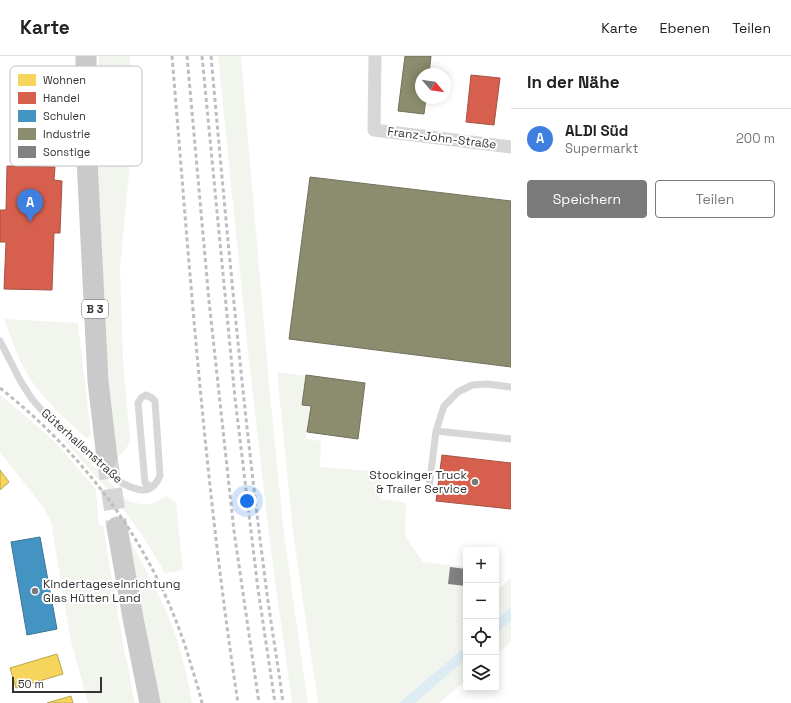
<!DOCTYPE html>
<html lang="de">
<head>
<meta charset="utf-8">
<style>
	:root { --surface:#fff; --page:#f2f2f2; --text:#222; --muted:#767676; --line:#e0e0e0; --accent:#7a7a7a }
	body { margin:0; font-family:"Space Grotesk",sans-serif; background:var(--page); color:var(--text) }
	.controls { position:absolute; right:12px; bottom:12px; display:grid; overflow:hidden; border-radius:4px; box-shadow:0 2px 10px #0003 }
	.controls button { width:36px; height:36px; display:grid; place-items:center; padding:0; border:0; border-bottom:1px solid var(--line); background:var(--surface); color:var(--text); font:20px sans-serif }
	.compass { position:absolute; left:415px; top:12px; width:36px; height:36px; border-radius:50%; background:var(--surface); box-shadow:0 2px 10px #0003; rotate:119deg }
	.scale { position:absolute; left:12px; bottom:10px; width:90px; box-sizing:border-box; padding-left:4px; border:2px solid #333; border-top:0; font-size:11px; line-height:14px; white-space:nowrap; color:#333; -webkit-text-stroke:3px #fff; paint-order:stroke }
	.you { position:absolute; left:247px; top:445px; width:14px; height:14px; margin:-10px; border:3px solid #fff; border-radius:50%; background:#1a73e8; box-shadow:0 0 0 6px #1a73e833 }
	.badge { display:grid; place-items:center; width:26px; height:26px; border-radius:50%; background:var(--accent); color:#fff; font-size:13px; font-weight:700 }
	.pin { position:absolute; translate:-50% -33px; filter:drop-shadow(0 1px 2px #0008) }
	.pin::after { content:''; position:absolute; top:21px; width:14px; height:12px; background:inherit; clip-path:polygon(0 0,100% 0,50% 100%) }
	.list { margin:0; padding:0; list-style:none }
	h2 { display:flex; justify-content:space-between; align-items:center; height:52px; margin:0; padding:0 16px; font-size:17px }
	h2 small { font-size:13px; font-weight:400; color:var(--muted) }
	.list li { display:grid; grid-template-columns:26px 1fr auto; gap:12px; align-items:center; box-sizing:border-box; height:60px; padding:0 16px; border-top:1px solid var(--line) }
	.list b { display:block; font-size:15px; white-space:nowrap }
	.list p { margin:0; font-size:13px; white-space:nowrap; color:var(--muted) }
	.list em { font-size:13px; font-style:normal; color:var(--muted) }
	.actions { display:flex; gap:8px; padding:12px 16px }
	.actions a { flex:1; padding:9px 0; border:1px solid var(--accent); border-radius:4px; text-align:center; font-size:14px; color:var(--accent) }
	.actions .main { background:var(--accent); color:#fff }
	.icon { flex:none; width:22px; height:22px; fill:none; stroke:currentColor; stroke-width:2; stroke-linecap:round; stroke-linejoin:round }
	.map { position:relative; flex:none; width:511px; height:647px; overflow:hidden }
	header { display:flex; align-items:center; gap:24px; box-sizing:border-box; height:56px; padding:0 20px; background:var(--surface); border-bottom:1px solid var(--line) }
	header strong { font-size:19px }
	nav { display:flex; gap:22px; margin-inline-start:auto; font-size:14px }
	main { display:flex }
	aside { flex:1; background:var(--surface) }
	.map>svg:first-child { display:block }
	.green { fill:#f1f5ed }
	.water { fill:#ddebf3 }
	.homes { fill:#f6d55c; stroke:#bca450 }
	.shops { fill:#d6604d; stroke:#a55245 }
	.schools { fill:#4393c3; stroke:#3e7698 }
	.industry { fill:#8c8c6e; stroke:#71715c }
	.building { fill:#818181 }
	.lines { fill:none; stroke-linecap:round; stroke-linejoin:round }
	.primary-tunnel { stroke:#d6d6d6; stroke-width:21; stroke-dasharray:21 10; stroke-linecap:butt }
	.lane { stroke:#d7d7d7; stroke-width:7 }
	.street { stroke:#d7d7d7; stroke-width:13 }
	.primary { stroke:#cacaca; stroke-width:21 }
	.rail { stroke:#bebebe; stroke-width:3; stroke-dasharray:4 3; stroke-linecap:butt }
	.poi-dot { fill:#7a7a7a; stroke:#fff; stroke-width:1.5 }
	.labels { text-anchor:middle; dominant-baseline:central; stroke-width:4; stroke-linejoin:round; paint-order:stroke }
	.shield { fill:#fff; stroke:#707070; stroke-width:1 }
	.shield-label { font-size:11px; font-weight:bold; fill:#333 }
	.street-label { font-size:12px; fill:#333; stroke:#fff }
	.poi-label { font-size:12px; fill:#333; stroke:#fff; text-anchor:end }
	.key { fill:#fff; stroke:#c2c2c2; stroke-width:1 }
	.key-label { font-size:11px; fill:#333 }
</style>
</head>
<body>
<header>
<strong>Karte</strong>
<nav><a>Karte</a><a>Ebenen</a><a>Teilen</a></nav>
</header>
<main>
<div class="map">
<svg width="511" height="647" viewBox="0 0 511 647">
	<rect width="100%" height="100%" fill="#fff"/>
	<!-- green -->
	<path class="green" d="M99,0H130V107L120,213L123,303L130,383C128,392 124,396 117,401L99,234L95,135Z
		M218,0H241L268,317L284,478L308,647H292L270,487L249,305Z
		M4,263L78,267L91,380L86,382C69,366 50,350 36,331C20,311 13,287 4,263Z
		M277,316L305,320L302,350L309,351L306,383L321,385L320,411L384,416L380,443L406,447L405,480L423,506L466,511V590L399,647H318L293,477Z
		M0,339L36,369L55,386L96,433L99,470H103L123,587L135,647H88L70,581L51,466L43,451L0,396Z
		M58,374L128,445C144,449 152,451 166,440L176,446L183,514L165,517C152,494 137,471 121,450C102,424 76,402 58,374Z
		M128,480C145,514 166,548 177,584C184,604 188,626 192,647H158Z
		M511,522V551L496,564V535Z
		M511,565V586L496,599V578Z
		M466,603V624L439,647H415Z"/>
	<!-- water -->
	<path class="water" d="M511,551V565L496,578V564Z
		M466,590V603L415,647H399Z"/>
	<!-- homes -->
	<path class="homes" d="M0,414L9,426L0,434Z
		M57,598L63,618L16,632L10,612Z
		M71,640L73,647H47Z"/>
	<!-- shops -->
	<path class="shops" d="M471,19L500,22L494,69L466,66Z
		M7,110L55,111L54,124L62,125L60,177H54L52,234L4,233L6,186H0V154H6Z
		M442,399L511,407V453L436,445Z"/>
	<!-- schools -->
	<path class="schools" d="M40,481L57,573L27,579L11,486Z"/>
	<!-- industry -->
	<path class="industry" d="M405,0H431L429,18H421V42H426L424,58L398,55Z
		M310,121L511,145V311L289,283Z
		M306,319L365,327L358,383L307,376L311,350L302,349Z"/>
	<!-- building -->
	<path class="building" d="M450,511L466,513V530L448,528Z
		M172,525H177V530H173Z"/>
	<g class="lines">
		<!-- primary-tunnel -->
		<path class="primary-tunnel" d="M107,402L117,471"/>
		<!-- lane -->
		<path class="lane" d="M0,285L21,326L32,343L45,358L122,427C138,435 151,440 160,420L155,345L152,342L146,339L141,342L138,347L145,427L152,431
			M436,375L511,383
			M429,432L436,375L444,350L458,336L472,329L487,328L511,331"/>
		<!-- street -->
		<path class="street" d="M375,0L374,74L511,91"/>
		<!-- primary -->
		<path class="primary" d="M86,0L87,104L98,325L107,402
			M117,471L133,562L150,647"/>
		<!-- rail -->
		<path class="rail" d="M172,0C190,216 205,432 238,647
			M187,0L209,245L234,475L259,647
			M202,0L235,342L258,533L275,647
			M211,0C227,177 243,354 266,530C271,569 278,608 283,647
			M0,332C90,403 159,498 191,609C195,622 199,634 202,647"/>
	</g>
	<!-- markers -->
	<g class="poi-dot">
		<circle cx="475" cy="426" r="4"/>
		<circle cx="35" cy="535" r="4"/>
	</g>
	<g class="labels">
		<!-- shield labels -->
		<rect class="shield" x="82" y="244" width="26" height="18" rx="3"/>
		<g class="shield-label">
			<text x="95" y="253">B 3</text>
		</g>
		<!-- street labels -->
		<g class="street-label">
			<text transform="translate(442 82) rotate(7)">Franz-John-Straße</text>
			<text transform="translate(82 390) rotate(42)">Güterhallenstraße</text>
		</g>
		<!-- poi labels -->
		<g class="poi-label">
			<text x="467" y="419">Stockinger Truck<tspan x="467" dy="14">&amp; Trailer Service</tspan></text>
			<text x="43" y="528" text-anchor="start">Kindertageseinrichtung<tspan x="43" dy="14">Glas Hütten Land</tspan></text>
		</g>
	</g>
	<!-- legend -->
	<rect x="10" y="10" width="132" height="100" rx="6" class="key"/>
	<rect x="18" y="18" width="18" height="12" fill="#f6d55c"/>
	<rect x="18" y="36" width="18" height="12" fill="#d6604d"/>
	<rect x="18" y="54" width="18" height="12" fill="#4393c3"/>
	<rect x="18" y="72" width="18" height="12" fill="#8c8c6e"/>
	<rect x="18" y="90" width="18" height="12" fill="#818181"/>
	<g class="key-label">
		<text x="43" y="28">Wohnen</text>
		<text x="43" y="46">Handel</text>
		<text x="43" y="64">Schulen</text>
		<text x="43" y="82">Industrie</text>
		<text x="43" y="100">Sonstige</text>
	</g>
</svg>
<div class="controls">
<button>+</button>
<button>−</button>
<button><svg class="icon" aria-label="locate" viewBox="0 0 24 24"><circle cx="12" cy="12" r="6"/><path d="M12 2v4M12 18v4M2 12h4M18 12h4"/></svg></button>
<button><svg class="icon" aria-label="layers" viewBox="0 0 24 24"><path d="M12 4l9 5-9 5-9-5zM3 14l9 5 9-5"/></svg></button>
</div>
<svg class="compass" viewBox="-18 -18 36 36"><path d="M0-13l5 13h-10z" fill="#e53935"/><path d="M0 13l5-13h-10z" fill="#767676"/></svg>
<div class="scale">50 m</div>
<div class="you"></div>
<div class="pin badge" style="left:30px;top:166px;background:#3f7fe0">A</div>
</div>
<aside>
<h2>In der Nähe<small></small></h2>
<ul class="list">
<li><span class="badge" style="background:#3f7fe0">A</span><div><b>ALDI Süd</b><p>Supermarkt</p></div><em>200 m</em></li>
</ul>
<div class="actions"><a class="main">Speichern</a><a>Teilen</a></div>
</aside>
</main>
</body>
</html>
